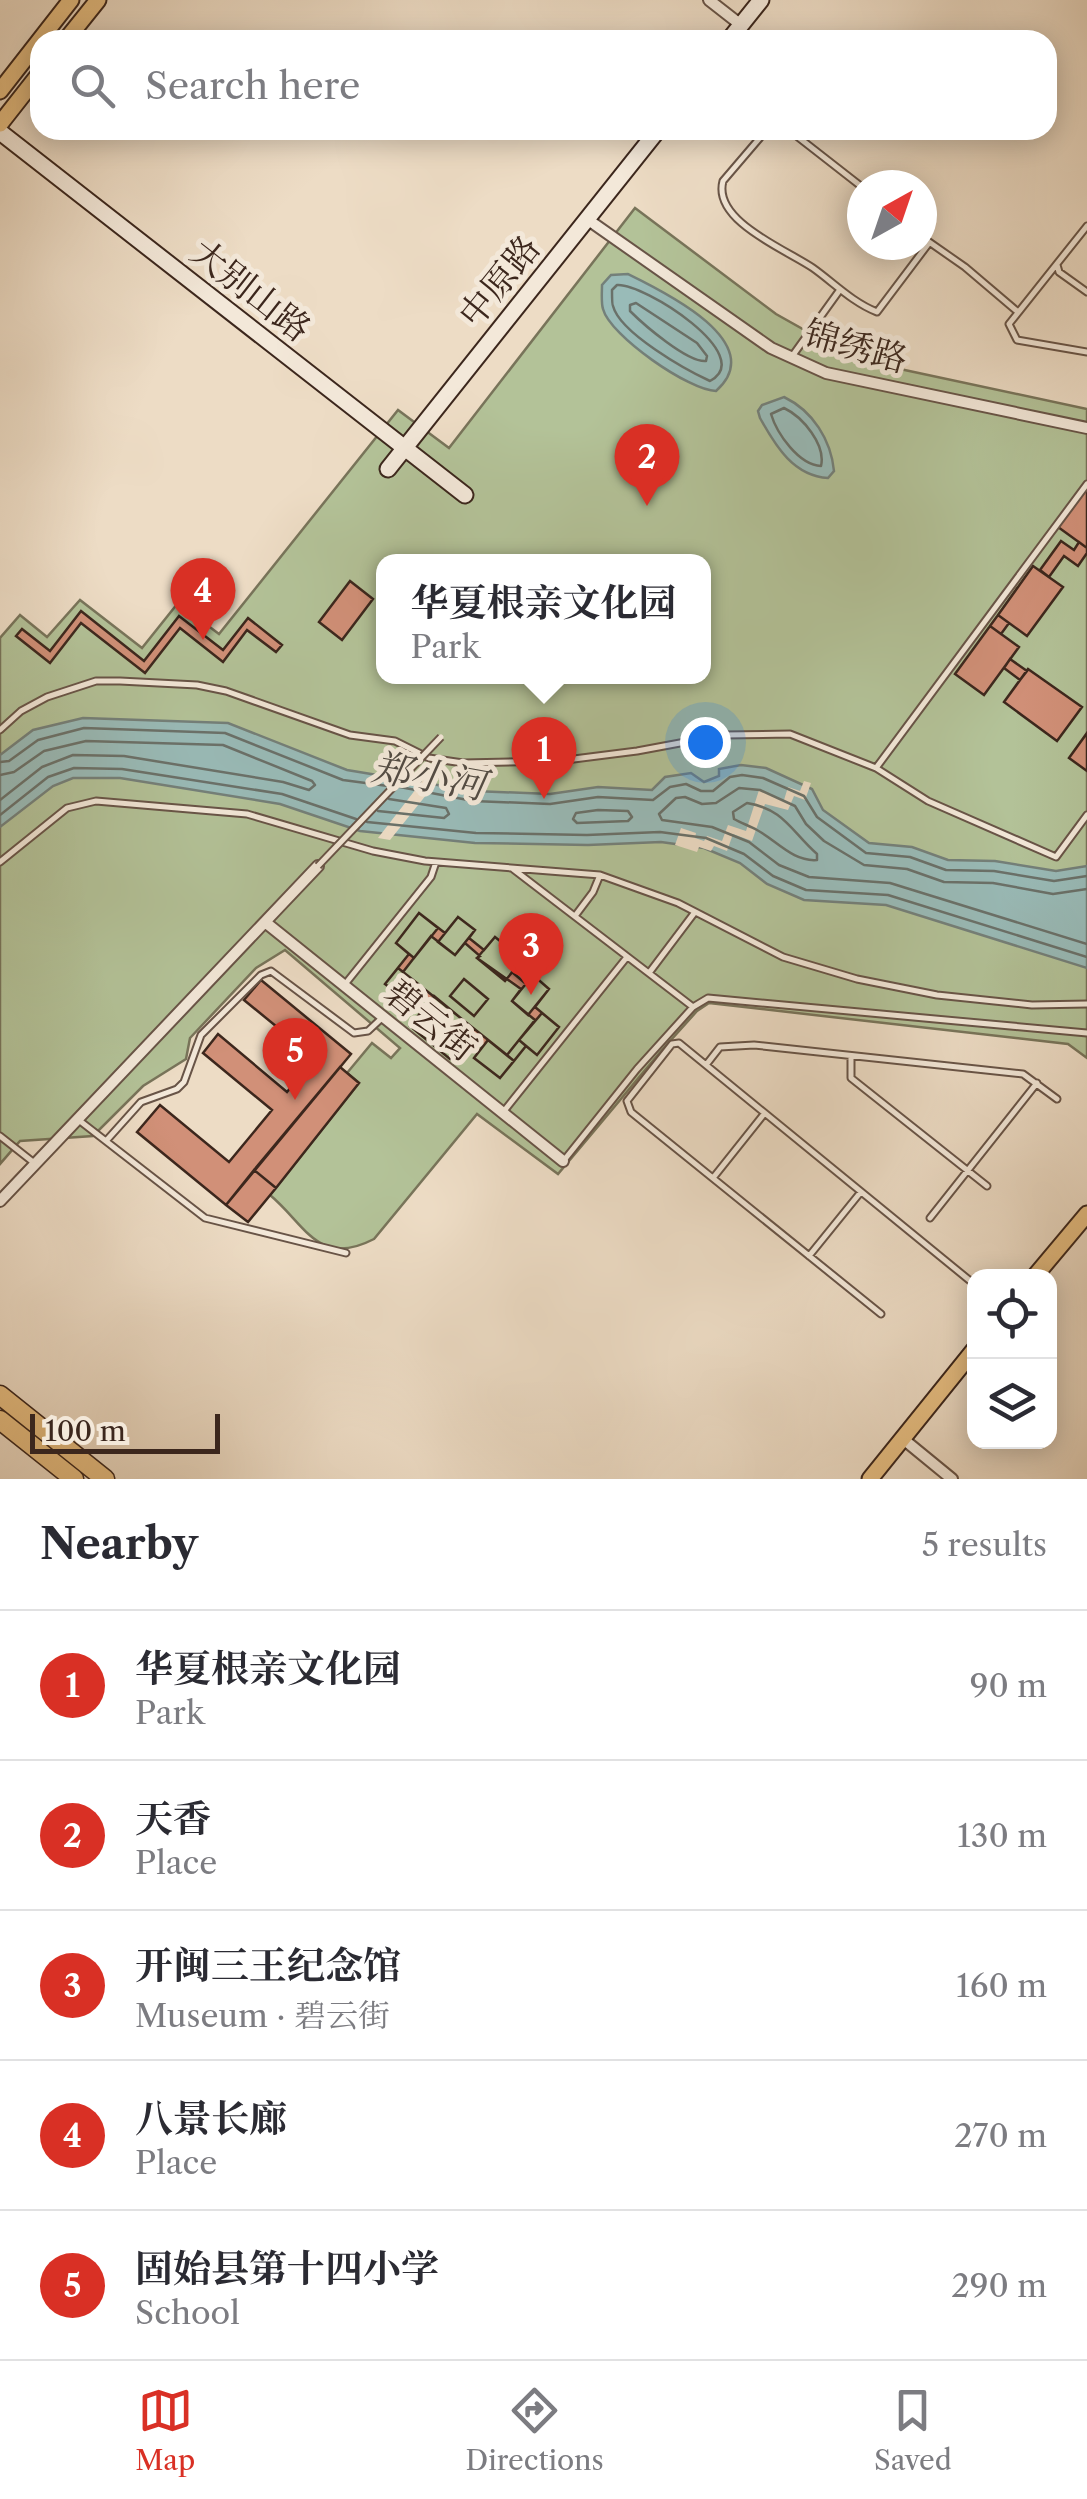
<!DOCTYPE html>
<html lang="en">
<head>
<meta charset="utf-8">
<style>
	:root { --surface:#fff; --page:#f7f7f7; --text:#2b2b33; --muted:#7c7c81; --line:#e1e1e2; --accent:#d93025 }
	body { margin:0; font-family:"Libre Caslon Text","Noto Serif SC",serif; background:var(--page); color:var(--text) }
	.controls { position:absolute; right:30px; bottom:30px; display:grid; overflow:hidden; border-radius:20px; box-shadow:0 5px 25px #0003 }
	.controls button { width:90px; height:90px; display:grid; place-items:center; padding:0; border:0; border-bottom:2px solid var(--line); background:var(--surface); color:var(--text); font:50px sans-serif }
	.compass { position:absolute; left:847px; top:170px; width:90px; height:90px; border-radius:50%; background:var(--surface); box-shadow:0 5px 25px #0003; rotate:40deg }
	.scale { position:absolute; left:30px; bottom:25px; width:190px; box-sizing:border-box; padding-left:10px; border:5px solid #3c271d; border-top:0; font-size:28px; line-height:35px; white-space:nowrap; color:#3c271d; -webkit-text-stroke:8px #f3e8d9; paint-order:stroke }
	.you { position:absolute; left:705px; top:742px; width:35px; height:35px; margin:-25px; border:8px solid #fff; border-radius:50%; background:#1a73e8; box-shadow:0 0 0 15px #1a73e833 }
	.badge { display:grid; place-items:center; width:65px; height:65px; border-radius:50%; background:var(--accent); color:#fff; font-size:32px; font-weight:700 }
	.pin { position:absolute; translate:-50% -82px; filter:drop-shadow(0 2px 5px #0008) }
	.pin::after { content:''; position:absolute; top:52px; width:35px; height:30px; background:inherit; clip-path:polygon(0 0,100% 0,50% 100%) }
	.popup { position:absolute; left:376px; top:554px; width:335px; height:130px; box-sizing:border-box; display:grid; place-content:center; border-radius:20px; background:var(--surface); filter:drop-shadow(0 2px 8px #0005); font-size:32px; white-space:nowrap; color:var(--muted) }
	.popup b { font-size:38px; color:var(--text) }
	.popup::after { content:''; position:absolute; left:50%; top:100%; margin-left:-20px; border:20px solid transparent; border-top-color:var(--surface) }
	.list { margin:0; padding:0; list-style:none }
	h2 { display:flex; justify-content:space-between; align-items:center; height:130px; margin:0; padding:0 40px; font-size:42px }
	h2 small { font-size:32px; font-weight:400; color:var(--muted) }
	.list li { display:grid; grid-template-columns:65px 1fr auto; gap:30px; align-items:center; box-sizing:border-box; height:150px; padding:0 40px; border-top:2px solid var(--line) }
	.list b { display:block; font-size:38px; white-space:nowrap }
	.list p { margin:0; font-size:32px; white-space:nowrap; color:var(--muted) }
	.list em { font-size:32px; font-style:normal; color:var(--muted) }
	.icon { flex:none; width:55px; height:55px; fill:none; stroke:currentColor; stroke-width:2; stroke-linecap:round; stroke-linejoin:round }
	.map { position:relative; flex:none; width:1087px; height:1479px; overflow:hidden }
	.search { position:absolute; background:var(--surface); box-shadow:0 5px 25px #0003; left:30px; right:30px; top:30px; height:110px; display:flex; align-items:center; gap:25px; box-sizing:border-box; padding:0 35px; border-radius:30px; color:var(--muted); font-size:38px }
	.sheet { height:880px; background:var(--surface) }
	nav { display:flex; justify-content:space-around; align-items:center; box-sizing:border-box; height:140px; border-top:2px solid var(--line); background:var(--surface); font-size:28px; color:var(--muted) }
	nav a { display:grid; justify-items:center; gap:5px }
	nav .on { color:var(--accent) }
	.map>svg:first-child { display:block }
	.green { fill:#b3c298; stroke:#78745a; stroke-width:2.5; fill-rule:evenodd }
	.water { fill:#99bbb8; stroke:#74807a; stroke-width:2.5 }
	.pier { fill:#eddcc5 }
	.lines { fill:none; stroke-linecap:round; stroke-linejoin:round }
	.shore { stroke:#6a716a; stroke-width:2.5 }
	.building { fill:#d19078; stroke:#3c271d; stroke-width:2.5; fill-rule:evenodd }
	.service-casing { stroke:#685447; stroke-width:9 }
	.minor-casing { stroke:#685447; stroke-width:14 }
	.secondary-casing { stroke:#3c271d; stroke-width:19 }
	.primary-casing { stroke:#3c271d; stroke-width:19 }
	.trunk-casing { stroke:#3c271d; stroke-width:21 }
	.service { stroke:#f3e8d9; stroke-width:5 }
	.minor { stroke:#f3e8d9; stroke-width:10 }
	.secondary { stroke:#f3e8d9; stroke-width:15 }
	.primary { stroke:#e6be82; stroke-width:15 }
	.trunk { stroke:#e6be82; stroke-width:18 }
	.service-bridge-casing { stroke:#685447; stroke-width:9; stroke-linecap:butt }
	.service-bridge { stroke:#f3e8d9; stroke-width:5 }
	.labels { text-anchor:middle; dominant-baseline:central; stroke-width:10; stroke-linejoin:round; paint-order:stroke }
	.street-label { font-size:35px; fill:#3c271d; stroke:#f3e8d9 }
	.water-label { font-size:38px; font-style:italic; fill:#534c44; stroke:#f3e8d9 }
</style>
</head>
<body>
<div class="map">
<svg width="1087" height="1479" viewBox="0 0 1087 1479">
	<rect width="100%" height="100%" fill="#eddcc5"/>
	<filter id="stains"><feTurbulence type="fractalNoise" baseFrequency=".002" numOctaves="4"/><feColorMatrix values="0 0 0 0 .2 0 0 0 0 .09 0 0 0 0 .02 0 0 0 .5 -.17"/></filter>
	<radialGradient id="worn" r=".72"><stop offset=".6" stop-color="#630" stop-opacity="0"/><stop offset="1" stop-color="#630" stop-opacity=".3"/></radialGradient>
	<!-- green -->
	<path class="green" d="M635,208L776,314L858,360L1087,409V1058L1068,1044L709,1003L697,1011L662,1050L558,1174L477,1114L374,1239C318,1268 306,1225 270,1195L359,1083L347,1073L372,1043L391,1058L400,1048L285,950L256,968L190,1038L186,1059L143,1086L93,1136L20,1141L0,1164V638L20,615L47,637L80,600L142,648L178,603L219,634L398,410L449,448ZM384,562H704V676H384Z"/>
	<!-- water -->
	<path class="water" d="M628,274C665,292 770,343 716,391C690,391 610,336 603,309C601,303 602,292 602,285L611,275Z
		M784,397C813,411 831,440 834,471L828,478C794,476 776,447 760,418L758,411L762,405Z
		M83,718L228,723L347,770L474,791L550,794L598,787L652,790L665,777L691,773L704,782L719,776V769L741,765L766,768L812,789L823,810L869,843L912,847L948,860L995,861L1056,871L1087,866V968L886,905L804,900L767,884L740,863L704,848L661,842L588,845L475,843L360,831L280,804L120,778H73L53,786L0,827V755L33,730Z"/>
	<!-- pier -->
	<path class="pier" d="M426,776L439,779L390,840L378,838Z
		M804,781L811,783L805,800L794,796L788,810L765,804L752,841L733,834L727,851L714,846L711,851L699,847L697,852L675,845L681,828L696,833L695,838L704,841L707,836L722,841L728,825L746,831L759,790L784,800L788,787L800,791Z"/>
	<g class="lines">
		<!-- shore -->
		<path class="shore" d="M617,285C644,283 758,356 710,381C686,370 620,333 613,306C612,305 612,291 612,290Z
			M636,303L697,343L707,356L706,361C688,363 644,325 630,311V305Z
			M784,408C803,417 826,445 821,466C799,465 777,434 771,414Z
			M0,762L9,761L38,740L84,728L225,733L343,780L388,786
			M0,775L14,772L44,751L86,741L223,745L312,781L315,785L309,790L283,782L124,756L73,755L42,767L0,800
			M400,787L473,801L550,804L598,797L653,800L670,787L686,784L701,791H713L730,777L742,775L763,778L804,796L817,817L866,853L910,857L946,870L994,871L1054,881L1087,876
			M747,803C784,809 791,831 817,854V860C793,862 777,841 757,830C750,826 741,823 734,819L733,812Z
			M598,810L628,811L632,817L628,821L577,823L573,819L576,813Z
			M378,811L444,818L449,814L446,808L389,799
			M0,815L48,777L74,768L122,769L282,794L356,819
			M367,822L476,833L587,835L660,832L706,838L744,854L773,876L806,890L888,895L1087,957
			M1087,889L1053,894L993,883L944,882L907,869L864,865L824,841L806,824L795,806L760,790L739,788L716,803L702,804L685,797L676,798L659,814L662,820L712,827L749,842L779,865L809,877L890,883L1087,944"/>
	</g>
	<!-- building -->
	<path class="building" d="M1087,487V548L1058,527Z
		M1061,541L1074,550L1079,542L1087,548V553L1078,566L1064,556L1049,577L1040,570Z
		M1033,566L1063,587L1027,636L998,615Z
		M350,581L373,599L342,640L319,622Z
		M81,611L144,661L179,616L223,650L248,618L282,645L276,652L247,630L223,662L180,628L145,673L81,623L50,663L16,636L22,629L50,651Z
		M998,615L1009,623L1001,634L990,626Z
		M990,626L1019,647L984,695L955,674Z
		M1010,659L1027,671L1020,680L1004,668Z
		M1028,669L1082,707L1057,741L1004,702Z
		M1087,733V771L1069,758Z
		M419,913L445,933L458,917L475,930L469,938L484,950L495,937L523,959L512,972L526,984L533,975L549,989L535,1007L559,1027L537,1055L526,1046L500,1078L474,1058L483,1046L469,1035L450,1059L410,1026L429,1003L417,993L410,1003L385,984L409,954L396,943ZM431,936L455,955L465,943L480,956L477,958L521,989L512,1001L535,1020L507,1055L403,972Z
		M419,913L438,928L414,958L396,943Z
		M458,917L475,930L455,955L438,942Z
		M495,937L523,959L505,981L477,958Z
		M398,968L422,987L410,1003L385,984Z
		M533,975L549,989L528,1015L512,1001Z
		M464,979L488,999L474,1016L450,996Z
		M464,979L488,999L474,1016L450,996Z
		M261,980L351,1054L226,1205L137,1132L160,1105L229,1162L272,1110L203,1053L218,1034L287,1092L315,1058L244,1000Z
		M434,996L474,1029L450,1059L410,1026Z
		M542,1013L559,1027L537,1055L519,1040Z
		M488,1040L514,1061L500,1078L474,1058Z
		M519,1040L526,1046L514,1061L507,1055Z
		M340,1067L359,1083L276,1188L254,1170Z
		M254,1170L276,1188L248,1222L226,1205Z"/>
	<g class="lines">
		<!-- service casing -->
		<g class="service-casing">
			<path id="service" d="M773,130L764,133L723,181C712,221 787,250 813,268C834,283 852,302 877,312L929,243
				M789,130L862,187
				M1087,226L1009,324L1017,340L1087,352
				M922,237L965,267L1018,312
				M1057,265L1059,272L1087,292
				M793,355L839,291
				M0,730L21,711L47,697L96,681H120L197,685L226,691L350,735L395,741L429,758L463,763L558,761L637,751L723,735L790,734L876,768L928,801L1056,857L1087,815
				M876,768L1087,484
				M0,862L67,808L96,801L247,814L373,851L425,861L600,875L678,903L783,957L857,979L937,995L1032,1005L1087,1004
				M513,869L693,1007
				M575,916L593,892L600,875
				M649,973L695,912
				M346,983L431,877L436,862
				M851,1056V1078L987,1186
				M706,1065L720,1047L754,1045L1023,1074L1057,1099
				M504,1111L627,957
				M80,1121L205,1218L346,1253
				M0,1136L33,1162
				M106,1141L141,1102L177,1089L184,1082L201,1035L261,975L271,971L354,1033L368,1031L383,1017
				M565,1159L637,1069L693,1007L708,998L1087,1033
				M713,1178L764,1114
				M930,1218L1037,1083
				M809,1256L860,1193
				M881,1314L631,1112L627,1101L672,1044L679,1043L974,1284"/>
		</g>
		<!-- minor casing -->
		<g class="minor-casing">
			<path id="minor" d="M709,0L741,25
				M587,219L771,348L826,373L1087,428
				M265,922L563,1161
				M0,1201L318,866
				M902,1438L952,1479"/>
		</g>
		<!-- secondary casing -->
		<g class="secondary-casing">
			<path id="secondary" d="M729,40L761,0
				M0,132L465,495
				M388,469L658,130"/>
		</g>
		<!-- primary casing -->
		<g class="primary-casing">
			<path id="primary" d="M66,40L98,0
				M0,91L71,0
				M0,124L40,73
				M1035,1276L1087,1214
				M870,1479L974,1350"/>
		</g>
		<!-- trunk casing -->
		<g class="trunk-casing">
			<path id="trunk" d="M0,1395L105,1479
				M0,1420L74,1479"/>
		</g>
		<!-- service -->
		<use href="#service" class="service"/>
		<!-- minor -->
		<use href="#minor" class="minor"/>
		<!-- secondary -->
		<use href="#secondary" class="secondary"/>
		<!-- primary -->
		<use href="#primary" class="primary"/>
		<!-- trunk -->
		<use href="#trunk" class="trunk"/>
		<!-- service-bridge casing -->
		<g class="service-bridge-casing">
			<path id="service-bridge" d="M318,866L441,737"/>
		</g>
		<!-- service-bridge -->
		<use href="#service-bridge" class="service-bridge"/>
	</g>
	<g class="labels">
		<!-- street labels -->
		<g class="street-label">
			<text transform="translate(499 281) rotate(-51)">中原路</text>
			<text transform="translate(251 290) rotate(38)">大别山路</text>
			<text transform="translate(856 346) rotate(16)">锦绣路</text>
			<text transform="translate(431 1020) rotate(39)">碧云街</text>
		</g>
		<!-- water labels -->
		<g class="water-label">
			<text transform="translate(429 776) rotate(10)">郑小河</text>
		</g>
	</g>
	<rect width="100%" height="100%" filter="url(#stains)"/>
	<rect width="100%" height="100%" fill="url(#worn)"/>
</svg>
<div class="controls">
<button><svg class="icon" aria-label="locate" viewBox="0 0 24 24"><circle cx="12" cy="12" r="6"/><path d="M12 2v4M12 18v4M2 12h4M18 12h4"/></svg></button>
<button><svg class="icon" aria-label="layers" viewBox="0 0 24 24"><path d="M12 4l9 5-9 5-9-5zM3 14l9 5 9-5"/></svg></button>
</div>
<svg class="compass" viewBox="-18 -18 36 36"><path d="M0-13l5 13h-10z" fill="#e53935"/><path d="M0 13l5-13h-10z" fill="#7c7c81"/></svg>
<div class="scale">100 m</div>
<div class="you"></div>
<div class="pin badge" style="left:544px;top:799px">1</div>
<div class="popup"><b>华夏根亲文化园</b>Park</div>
<div class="pin badge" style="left:647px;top:506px">2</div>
<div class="pin badge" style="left:531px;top:995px">3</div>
<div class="pin badge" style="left:203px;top:640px">4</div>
<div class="pin badge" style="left:295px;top:1100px">5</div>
<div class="search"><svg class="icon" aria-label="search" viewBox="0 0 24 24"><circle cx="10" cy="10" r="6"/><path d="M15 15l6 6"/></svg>Search here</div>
</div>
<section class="sheet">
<h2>Nearby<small>5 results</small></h2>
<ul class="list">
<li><span class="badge">1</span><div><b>华夏根亲文化园</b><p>Park</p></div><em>90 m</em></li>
<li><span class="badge">2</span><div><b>天香</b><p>Place</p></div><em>130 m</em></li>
<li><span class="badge">3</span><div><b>开闽三王纪念馆</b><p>Museum · 碧云街</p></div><em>160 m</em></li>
<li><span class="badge">4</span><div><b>八景长廊</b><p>Place</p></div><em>270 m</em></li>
<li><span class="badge">5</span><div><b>固始县第十四小学</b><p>School</p></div><em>290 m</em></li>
</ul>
</section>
<nav>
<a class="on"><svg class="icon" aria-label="map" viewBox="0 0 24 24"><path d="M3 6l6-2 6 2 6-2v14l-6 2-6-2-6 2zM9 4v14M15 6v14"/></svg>Map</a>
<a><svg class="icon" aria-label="directions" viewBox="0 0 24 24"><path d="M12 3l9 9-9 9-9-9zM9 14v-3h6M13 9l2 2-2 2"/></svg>Directions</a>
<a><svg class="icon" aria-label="saved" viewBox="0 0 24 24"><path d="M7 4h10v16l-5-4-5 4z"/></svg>Saved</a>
</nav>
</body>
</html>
